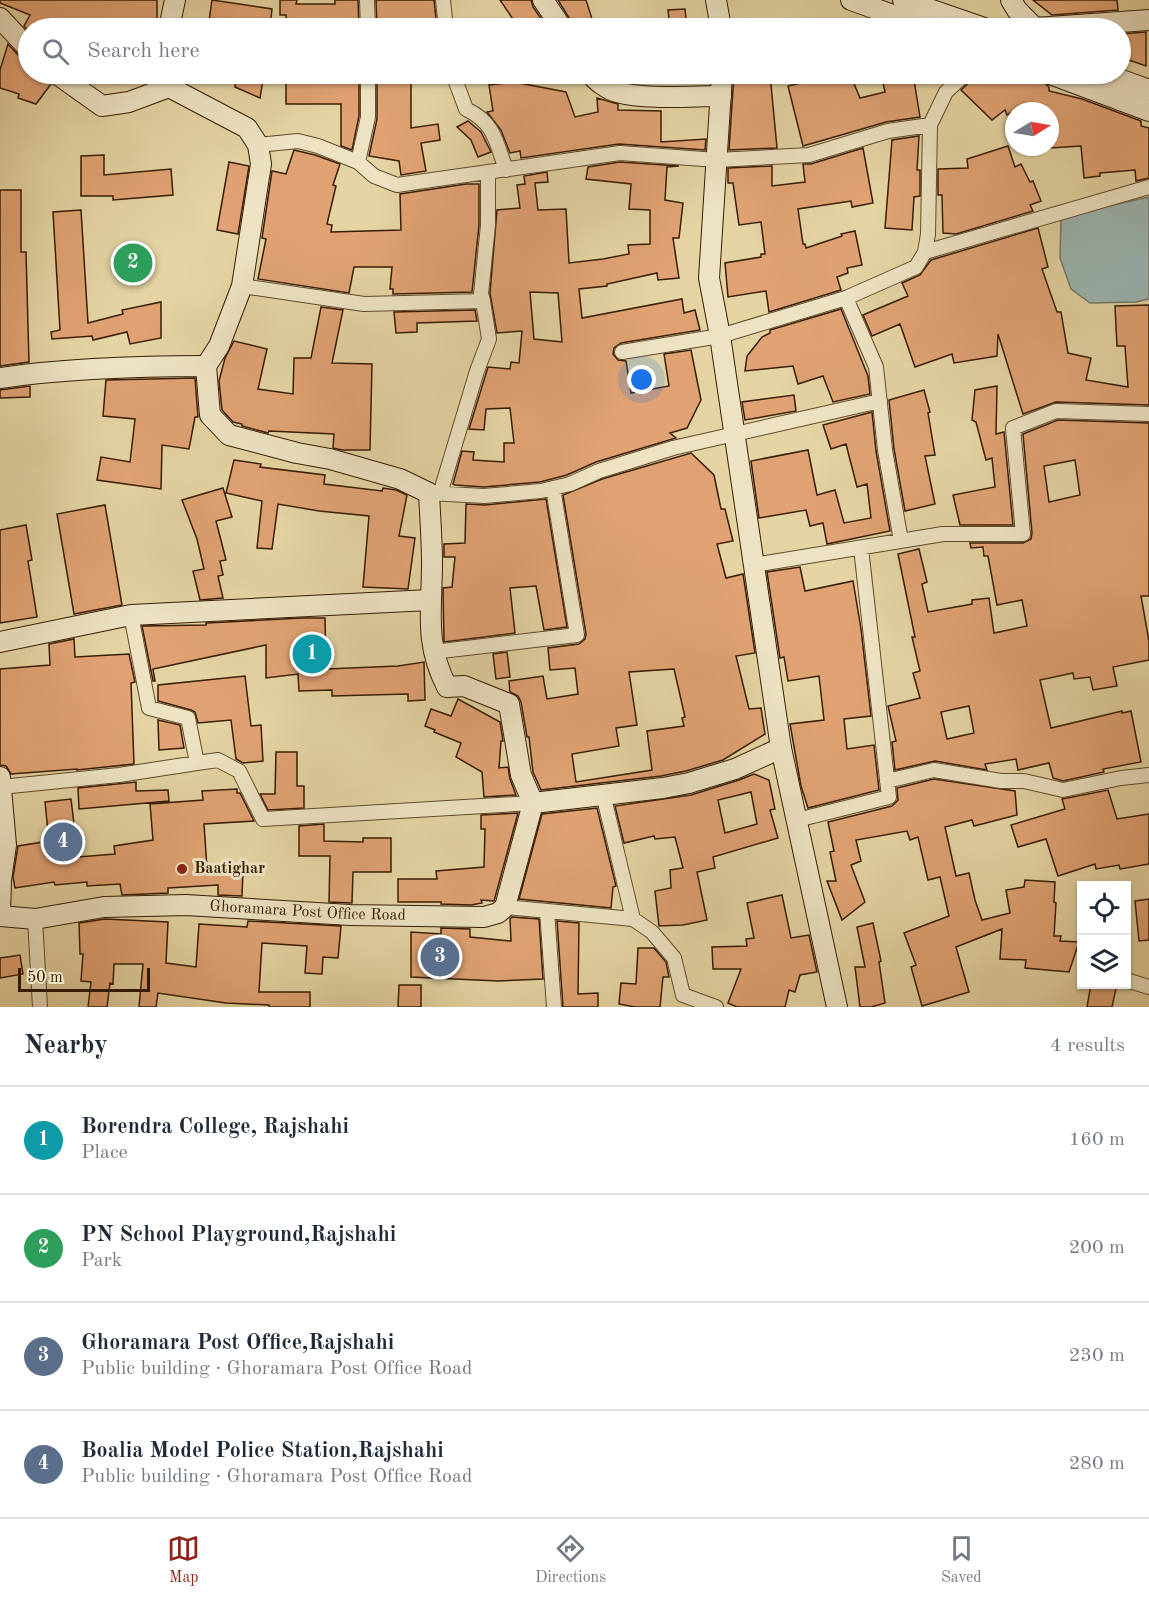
<!DOCTYPE html>
<html lang="en">
<head>
<meta charset="utf-8">
<style>
	:root { --surface:#fff; --page:#f6f6f7; --text:#1f2937; --muted:#747a83; --line:#e0e1e3; --accent:#8f2418 }
	body { margin:0; font-family:"Old Standard TT",serif; background:var(--page); color:var(--text) }
	.controls { position:absolute; right:18px; bottom:18px; display:grid; overflow:hidden; border-radius:0px; box-shadow:0 2px 4px #0004 }
	.controls button { width:54px; height:54px; display:grid; place-items:center; padding:0; border:0; border-bottom:2px solid var(--line); background:var(--surface); color:var(--text); font:30px sans-serif }
	.compass { position:absolute; left:1005px; top:102px; width:54px; height:54px; border-radius:50%; background:var(--surface); box-shadow:0 2px 4px #0004; rotate:79deg }
	.scale { position:absolute; left:18px; bottom:15px; width:132px; box-sizing:border-box; padding-left:6px; border:3px solid #371c03; border-top:0; font-size:16px; line-height:21px; white-space:nowrap; color:#371c03; -webkit-text-stroke:4px #ede3c3; paint-order:stroke }
	.you { position:absolute; left:642px; top:380px; width:21px; height:21px; margin:-15px; border:4px solid #fff; border-radius:50%; background:#1a73e8; box-shadow:0 0 0 9px #1a73e833 }
	.badge { display:grid; place-items:center; width:39px; height:39px; border-radius:50%; background:var(--accent); color:#fff; font-size:20px; font-weight:700 }
	.pin { position:absolute; translate:-50% -50%; border:3px solid #fff; box-shadow:0 2px 6px #0006 }
	.list { margin:0; padding:0; list-style:none }
	h2 { display:flex; justify-content:space-between; align-items:center; height:78px; margin:0; padding:0 24px; font-size:26px }
	h2 small { font-size:20px; font-weight:400; color:var(--muted) }
	.list li { display:grid; grid-template-columns:39px 1fr auto; gap:18px; align-items:center; box-sizing:border-box; height:108px; padding:0 24px; border-top:2px solid var(--line) }
	.list b { display:block; font-size:22px; white-space:nowrap }
	.list p { margin:0; font-size:20px; white-space:nowrap; color:var(--muted) }
	.list em { font-size:20px; font-style:normal; color:var(--muted) }
	.icon { flex:none; width:33px; height:33px; fill:none; stroke:currentColor; stroke-width:2; stroke-linecap:round; stroke-linejoin:round }
	.map { position:relative; flex:none; width:1149px; height:1007px; overflow:hidden }
	.search { position:absolute; background:var(--surface); box-shadow:0 2px 4px #0004; left:18px; right:18px; top:18px; height:66px; display:flex; align-items:center; gap:15px; box-sizing:border-box; padding:0 21px; border-radius:33px; color:var(--muted); font-size:22px }
	.sheet { height:510px; background:var(--surface) }
	nav { display:flex; justify-content:space-around; align-items:center; box-sizing:border-box; height:84px; border-top:2px solid var(--line); background:var(--surface); font-size:16px; color:var(--muted) }
	nav a { display:grid; justify-items:center; gap:3px }
	nav .on { color:var(--accent) }
	.map>svg:first-child { display:block }
	.water { fill:#9bb5b2; stroke:#73786c; stroke-width:1.5 }
	.building { fill:#e0a273; stroke:#371c03; stroke-width:1.5; fill-rule:evenodd }
	.lines { fill:none; stroke-linecap:round; stroke-linejoin:round }
	.street-casing { stroke:#624a2b; stroke-width:16 }
	.secondary-casing { stroke:#371c03; stroke-width:22 }
	.street { stroke:#ede3c3; stroke-width:14 }
	.secondary { stroke:#ede3c3; stroke-width:20 }
	.poi-dot { fill:#8f2418; stroke:#ede3c3; stroke-width:2 }
	.labels { text-anchor:middle; dominant-baseline:central; stroke-width:6; stroke-linejoin:round; paint-order:stroke }
	.poi-label { font-size:16px; font-weight:bold; fill:#371c03; stroke:#ede3c3; text-anchor:start }
	.street-label { font-size:16px; fill:#371c03; stroke:#ede3c3 }
</style>
</head>
<body>
<div class="map">
<svg width="1149" height="1007" viewBox="0 0 1149 1007">
	<rect width="100%" height="100%" fill="#e4d4a2"/>
	<filter id="stains"><feTurbulence type="fractalNoise" baseFrequency=".00333" numOctaves="4"/><feColorMatrix values="0 0 0 0 .2 0 0 0 0 .09 0 0 0 0 .02 0 0 0 .5 -.17"/></filter>
	<radialGradient id="worn" r=".72"><stop offset=".6" stop-color="#630" stop-opacity="0"/><stop offset="1" stop-color="#630" stop-opacity=".3"/></radialGradient>
	<!-- water -->
	<path class="water" d="M1149,197V299L1136,302L1090,303L1071,289L1060,258L1061,218L1086,211Z"/>
	<!-- building -->
	<path class="building" d="M0,0H157V28H28V31L24,26L30,15L0,3Z
		M212,0L272,9L270,28H208Z
		M280,0H297L296,4H335V0H358L359,28L286,26V15H280Z
		M376,0H434L437,28H377Z
		M500,0H531L533,7L544,23L537,28H519Z
		M558,0H586L592,19L574,26Z
		M1033,0H1117L1118,10L1052,15Z
		M685,9L687,28H670L668,10Z
		M1146,32V66L1120,57V34Z
		M8,44L20,57L28,60V74H45L46,79L51,84L36,104L18,98L19,94L0,88V70Z
		M135,74H168L146,83Z
		M236,74H264L260,98L235,87Z
		M286,74H359V116L352,150L341,146V104H286Z
		M377,74H411V128L438,124L440,140L421,143L426,171L401,175L399,161L369,156L377,119Z
		M734,74H770L777,148L729,150Z
		M823,74H850L860,98L885,92L881,74H913L920,117L886,122L803,146L788,86L824,77Z
		M978,74H1025L1040,79L1049,87V91L1082,99L1141,121V126L1149,128V178L1136,181L1135,170L1100,173V176L1084,178L1081,146L1050,148V111H1014L1007,115L1005,110L992,120L961,90Z
		M514,82L566,92L575,117L598,112L597,98L618,104V110L661,111V142L706,139L705,150L619,144L521,158L520,151L510,153L501,130L487,112L493,111L489,85Z
		M468,121L481,132L491,152L478,157L471,140L457,127Z
		M919,136L917,170H920V196L914,197L912,230L885,228L892,140Z
		M1008,146L1015,167L1021,164L1030,182L1033,181L1041,201L1030,205L1033,211L956,234L943,233L942,195H938V169L968,168L967,159Z
		M863,148L873,203L852,207L851,201L798,209L803,244H805L806,248L842,236L841,234L855,231L862,265L847,268L848,273L837,277L841,290L769,312L766,291L728,297L725,263L761,257V254H765L761,222L739,225L733,183H728V168L772,166V186L805,182L803,164H811Z
		M294,150L315,155L340,164L333,185L336,186L327,224L332,225L331,232L401,230L400,194L466,184H479V225L472,292L393,294V289H390L392,267H354L349,293L258,279L266,239L262,238L272,171L286,174Z
		M104,155V175L171,169L173,195L113,200V196H81V156Z
		M229,162L249,166L238,234L217,230Z
		M620,162L679,166L667,167L665,200L683,203L679,238H673L679,278L658,280L657,273L607,284V286L579,289L582,318L682,299L684,313L695,310L700,330L621,343L614,348L613,354L618,360L626,361L631,393L669,386L664,354L691,350L701,400L687,428L670,433L676,438L596,462L567,475L540,482L484,487L455,485L453,484L462,451L474,452L473,460L504,462V443H514L510,408L486,409L484,430L469,429L488,367L510,369L511,362L519,363L522,331L497,333L490,293L497,210L520,208L517,185L525,184L524,176L547,172L548,182L535,183L538,210L566,209L569,263L603,259L629,254L628,245L650,244V210L629,209L631,184L586,179L588,167ZM530,292L558,293L562,342L534,339Z
		M0,190H21V252H26L29,362L0,366Z
		M81,210L88,323L123,314L122,310L161,302V338L130,344L127,332L93,340L92,336L52,339L51,332L60,330L53,212Z
		M1038,228L1048,267L1042,269L1057,312H1061L1068,353L1091,358L1086,380L1128,387L1125,346H1117L1115,306L1149,305V405L1056,402L1023,414L998,334L997,356L954,363L952,354L915,367L900,324L872,336L863,315L908,296L902,283L920,275L931,260Z
		M321,307L343,310L332,363L372,364L370,450H342L333,448L334,434L269,431L268,433L242,426V424L233,422L222,410L219,381L225,358L234,341L267,349L258,389L293,394L294,358H311Z
		M841,309L868,376L870,394L833,402L823,376L798,384L793,366L745,371L747,356L762,337L770,333V330Z
		M475,310L477,321L417,323V332L396,333L394,312Z
		M195,378L198,417H195L189,449L162,445L161,489L97,480L101,457L130,462L135,419L103,416L106,380Z
		M30,386V397L0,398V390Z
		M997,386L996,434L1004,432L1013,525H960L953,495L995,487L992,458L986,460L976,422L972,420L975,390Z
		M924,390L930,412L928,413L935,455L925,456L935,504L905,511L894,449L889,400Z
		M794,395L796,411L745,420L742,402Z
		M872,412L876,451L890,531L827,544L823,523L810,526L806,510L759,518L751,461L808,450L817,495L835,490L844,523L871,518L867,484L857,487L846,444L831,449L823,425Z
		M1058,420L1149,423V596H1141L1149,641V660L1113,667L1117,686L1093,690L1090,677L1074,679L1073,673L1040,680L1051,728L1122,711V713L1131,711L1141,762L1103,769L1104,772L1063,781L1053,778L1049,763L1018,770L1016,759L985,764L987,770L935,761L895,770L892,742L896,741L888,706L920,698L913,673L920,671L912,637H915L898,554L919,549L927,582L922,584L928,612L972,604V600L989,598L994,633L1027,626L1022,600L997,605L988,556H984L983,547L971,548L970,543H1023L1031,539L1032,533L1023,434ZM1075,460L1080,495L1049,502L1044,466ZM969,706L974,733L947,739L941,712Z
		M691,453L714,475L721,509H725L733,541L717,544L726,578L743,574L755,653L736,656L749,709L761,708L765,734L723,760L686,771L661,776L541,790L533,772L529,737H527L521,702L518,696L510,692L509,681L543,676L547,699L578,694L575,668L550,670L548,648L579,644L585,639L586,634L563,495L602,479ZM674,669L685,717L682,718L684,726L647,731L652,770L576,782L572,754L619,746L616,728L637,725L629,672Z
		M234,460L261,464L260,467L325,475L324,484L382,491L383,488L396,490L407,495L399,536L415,538L408,589L363,587L369,516L319,511L278,504L272,549L257,548L262,501L226,493Z
		M223,488L232,517L216,521L226,560L220,561L223,575L218,576L223,598L200,600L193,571L204,569L197,539L182,500Z
		M546,499L567,627L544,630L536,586L510,588L515,633L444,642L443,588L452,587L455,557H444V544L465,543L466,504L485,505Z
		M105,505L122,605L74,614L57,514Z
		M26,525L32,560L28,561L37,617L0,623V530Z
		M800,567L805,591L853,581L861,629L871,716L844,719L847,749L874,745L879,790L808,808L801,786L790,724L824,720L819,676L788,681L784,657L780,658L767,572Z
		M302,618H325L326,669L398,666L424,662L425,700L408,701V694L332,696V690L299,691L298,674L266,678V645L153,669L155,681H153L142,626L206,625V623Z
		M74,639L75,657L129,654L135,682L131,683L134,764L77,770V769L11,774L6,766L0,765V669L50,665L49,644Z
		M507,652L510,677L496,679L493,654Z
		M245,676L251,726L261,725L263,761L243,763L236,759L231,720L198,723L195,712L191,710L158,701V685Z
		M458,699L500,722L503,741H501L499,768L508,767L510,779L516,795L484,797L482,772L456,757L461,743L434,732L435,730L425,726L431,709L451,716Z
		M158,720L180,725L184,748L159,750Z
		M276,752H297V786H304V808L268,810L260,794H275Z
		M754,774L769,780L775,809L770,810L778,838L713,857L715,868L697,872L707,920L683,925L659,926L655,891L671,888L670,870L683,868L675,837L655,839L654,836L624,843L615,806L691,795L739,780ZM751,792L757,824L725,833L718,800Z
		M934,779L1015,791L1017,815L974,826L972,820L945,827L956,876L969,873L975,900L982,920L1010,913L1006,890L1024,887L1025,880L1055,882L1054,902L1056,903L1054,936H1061L1060,941L1079,942L1069,972L1025,968L1026,960L1000,959L1002,929L956,947L969,992L922,1006L911,967L916,965L904,933L949,916L940,877L928,880L918,837L910,840L907,831L856,840L861,861L851,865L865,902L842,920L827,881H836L830,852L834,851L828,822L892,806L898,800L897,788Z
		M136,782V791L168,790L169,801L79,809L78,788Z
		M237,789V793H240L254,821L204,824L207,868L243,870L242,896L218,895V885L168,888V893L122,895L120,884L87,886V882L55,885L54,882L15,888L13,877L18,846L49,841L45,802L71,799L78,857L115,854L114,846L153,840L150,804L203,800L202,791Z
		M1108,790L1117,819L1149,814V864L1120,869L1119,865L1096,869L1095,864L1058,876L1046,839L1018,847L1011,825L1065,809L1062,799Z
		M597,808L616,886L613,887L611,908L519,899L542,814Z
		M518,813L494,901L481,900L482,903L471,905L441,904V902H398V879H437L436,871L484,867L485,829H481V815Z
		M324,824V841L363,842V838H391V872H353L352,903L329,902L330,856H299V826Z
		M782,895L791,938L809,935L817,972L800,975L795,992L789,990L785,1007H737L728,1003L741,969H713L712,947L747,946L746,939L754,938L747,903Z
		M1149,899V940L1139,941L1135,901Z
		M512,917L539,919L543,979L498,981L411,977V932L441,934V928L470,929V937L511,941L510,919Z
		M105,919L168,922L166,963L196,967L199,924L247,927L248,921L341,926L338,958L323,957L322,974L305,973L307,946L262,943L259,992H310V1007H269V1005L226,1003L158,993L156,1007H139L143,964H114L113,984L110,983L107,1007H88L91,982L81,981L83,954H80L79,923Z
		M557,921L579,923L578,994L598,993V1007H563Z
		M873,923L881,961L879,962L885,1003L871,1007H860L855,967H865L857,927Z
		M638,948H654L666,962L669,977H663L660,1007H635L619,1004L621,983L636,984Z
		M20,955L23,974L0,978V958Z
		M1091,984H1117L1112,1007H1087Z
		M399,985H421V1007H398Z"/>
	<g class="lines">
		<!-- street casing -->
		<g class="street-casing">
			<path id="street" d="M367,0L368,28
				M443,0L446,28
				M453,74L466,109C495,123 496,142 506,170
				M258,145L298,141L318,146L358,162L374,176L397,185L620,153L717,160L809,155L888,131L930,125
				M358,162L368,117V74
				M925,252L1149,187
				M242,286L364,304L483,301L481,294L488,225V172
				M846,298L876,367L885,450L901,541
				M622,352L720,336L846,298L916,267L925,252L928,234L930,125L946,92L965,74
				M429,493L484,496L541,491L570,484L599,471L673,448L880,401
				M440,494L477,371L489,339L483,301
				M754,565L943,534H1023L1013,428L1056,411L1149,414
				M433,652L577,635L553,488
				M197,763L218,760L239,771L263,819L533,803
				M887,781L934,770L1001,781H1024L1063,790L1121,778L1149,775
				M1,787L119,775L197,763L188,718L149,708L131,615
				M603,794L633,919L652,932L674,958L683,995L716,1007
				M797,820L889,797L861,548
				M505,907L633,919
				M547,911L554,1007
				M35,919L40,1007
				M1126,980L1149,987"/>
		</g>
		<!-- secondary casing -->
		<g class="secondary-casing">
			<g id="secondary">
				<path d="M543,0L562,28"/>
				<path d="M716,0L721,28"/>
				<path d="M851,0L929,28"/>
				<path d="M903,0L984,28"/>
				<path d="M1011,0L1017,10L1035,28L1149,20"/>
				<path d="M0,18L28,48"/>
				<path d="M169,28L175,0"/>
				<path d="M57,74L102,106L129,102L169,87L247,128L258,145L261,164L242,286L219,346L206,366"/>
				<path d="M591,74C596,81 608,90 617,92C647,100 690,96 721,96"/>
				<path d="M722,74L709,278L720,336L781,748L837,1007"/>
				<path d="M1050,74L1149,111"/>
				<path d="M1105,74L1149,90"/>
				<path d="M0,378C68,368 137,366 206,366L210,415L229,435L297,453L330,459L400,479L429,493C430,516 432,540 432,563C432,610 424,643 447,687L464,686L509,704L521,775L533,803"/>
				<path d="M0,642L131,615L430,600"/>
				<path d="M0,777L6,845L1,880L0,916"/>
				<path d="M533,803L663,788L689,783L735,769L781,748"/>
				<path id="s1" d="M0,916L35,919L104,907L186,905L350,915L484,917L498,913L505,907L533,803"/>
			</g>
		</g>
		<!-- street -->
		<use href="#street" class="street"/>
		<!-- secondary -->
		<use href="#secondary" class="secondary"/>
	</g>
	<!-- markers -->
	<circle class="poi-dot" cx="182" cy="869" r="6"/>
	<g class="labels">
		<!-- poi labels -->
		<g class="poi-label">
			<text x="194" y="869">Baatighar</text>
		</g>
		<!-- street labels -->
		<g class="street-label">
			<text stroke="none"><textPath href="#s1" startOffset="309">Ghoramara Post Office Road</textPath></text>
		</g>
	</g>
	<rect width="100%" height="100%" filter="url(#stains)"/>
	<rect width="100%" height="100%" fill="url(#worn)"/>
</svg>
<div class="controls">
<button><svg class="icon" aria-label="locate" viewBox="0 0 24 24"><circle cx="12" cy="12" r="6"/><path d="M12 2v4M12 18v4M2 12h4M18 12h4"/></svg></button>
<button><svg class="icon" aria-label="layers" viewBox="0 0 24 24"><path d="M12 4l9 5-9 5-9-5zM3 14l9 5 9-5"/></svg></button>
</div>
<svg class="compass" viewBox="-18 -18 36 36"><path d="M0-13l5 13h-10z" fill="#e53935"/><path d="M0 13l5-13h-10z" fill="#747a83"/></svg>
<div class="scale">50 m</div>
<div class="you"></div>
<div class="pin badge" style="left:312px;top:654px;background:#0f9aa8">1</div>
<div class="pin badge" style="left:133px;top:263px;background:#2e9e5b">2</div>
<div class="pin badge" style="left:440px;top:957px;background:#5c6f8a">3</div>
<div class="pin badge" style="left:63px;top:842px;background:#5c6f8a">4</div>
<div class="search"><svg class="icon" aria-label="search" viewBox="0 0 24 24"><circle cx="10" cy="10" r="6"/><path d="M15 15l6 6"/></svg>Search here</div>
</div>
<section class="sheet">
<h2>Nearby<small>4 results</small></h2>
<ul class="list">
<li><span class="badge" style="background:#0f9aa8">1</span><div><b>Borendra College, Rajshahi</b><p>Place</p></div><em>160 m</em></li>
<li><span class="badge" style="background:#2e9e5b">2</span><div><b>PN School Playground,Rajshahi</b><p>Park</p></div><em>200 m</em></li>
<li><span class="badge" style="background:#5c6f8a">3</span><div><b>Ghoramara Post Office,Rajshahi</b><p>Public building · Ghoramara Post Office Road</p></div><em>230 m</em></li>
<li><span class="badge" style="background:#5c6f8a">4</span><div><b>Boalia Model Police Station,Rajshahi</b><p>Public building · Ghoramara Post Office Road</p></div><em>280 m</em></li>
</ul>
</section>
<nav>
<a class="on"><svg class="icon" aria-label="map" viewBox="0 0 24 24"><path d="M3 6l6-2 6 2 6-2v14l-6 2-6-2-6 2zM9 4v14M15 6v14"/></svg>Map</a>
<a><svg class="icon" aria-label="directions" viewBox="0 0 24 24"><path d="M12 3l9 9-9 9-9-9zM9 14v-3h6M13 9l2 2-2 2"/></svg>Directions</a>
<a><svg class="icon" aria-label="saved" viewBox="0 0 24 24"><path d="M7 4h10v16l-5-4-5 4z"/></svg>Saved</a>
</nav>
</body>
</html>
